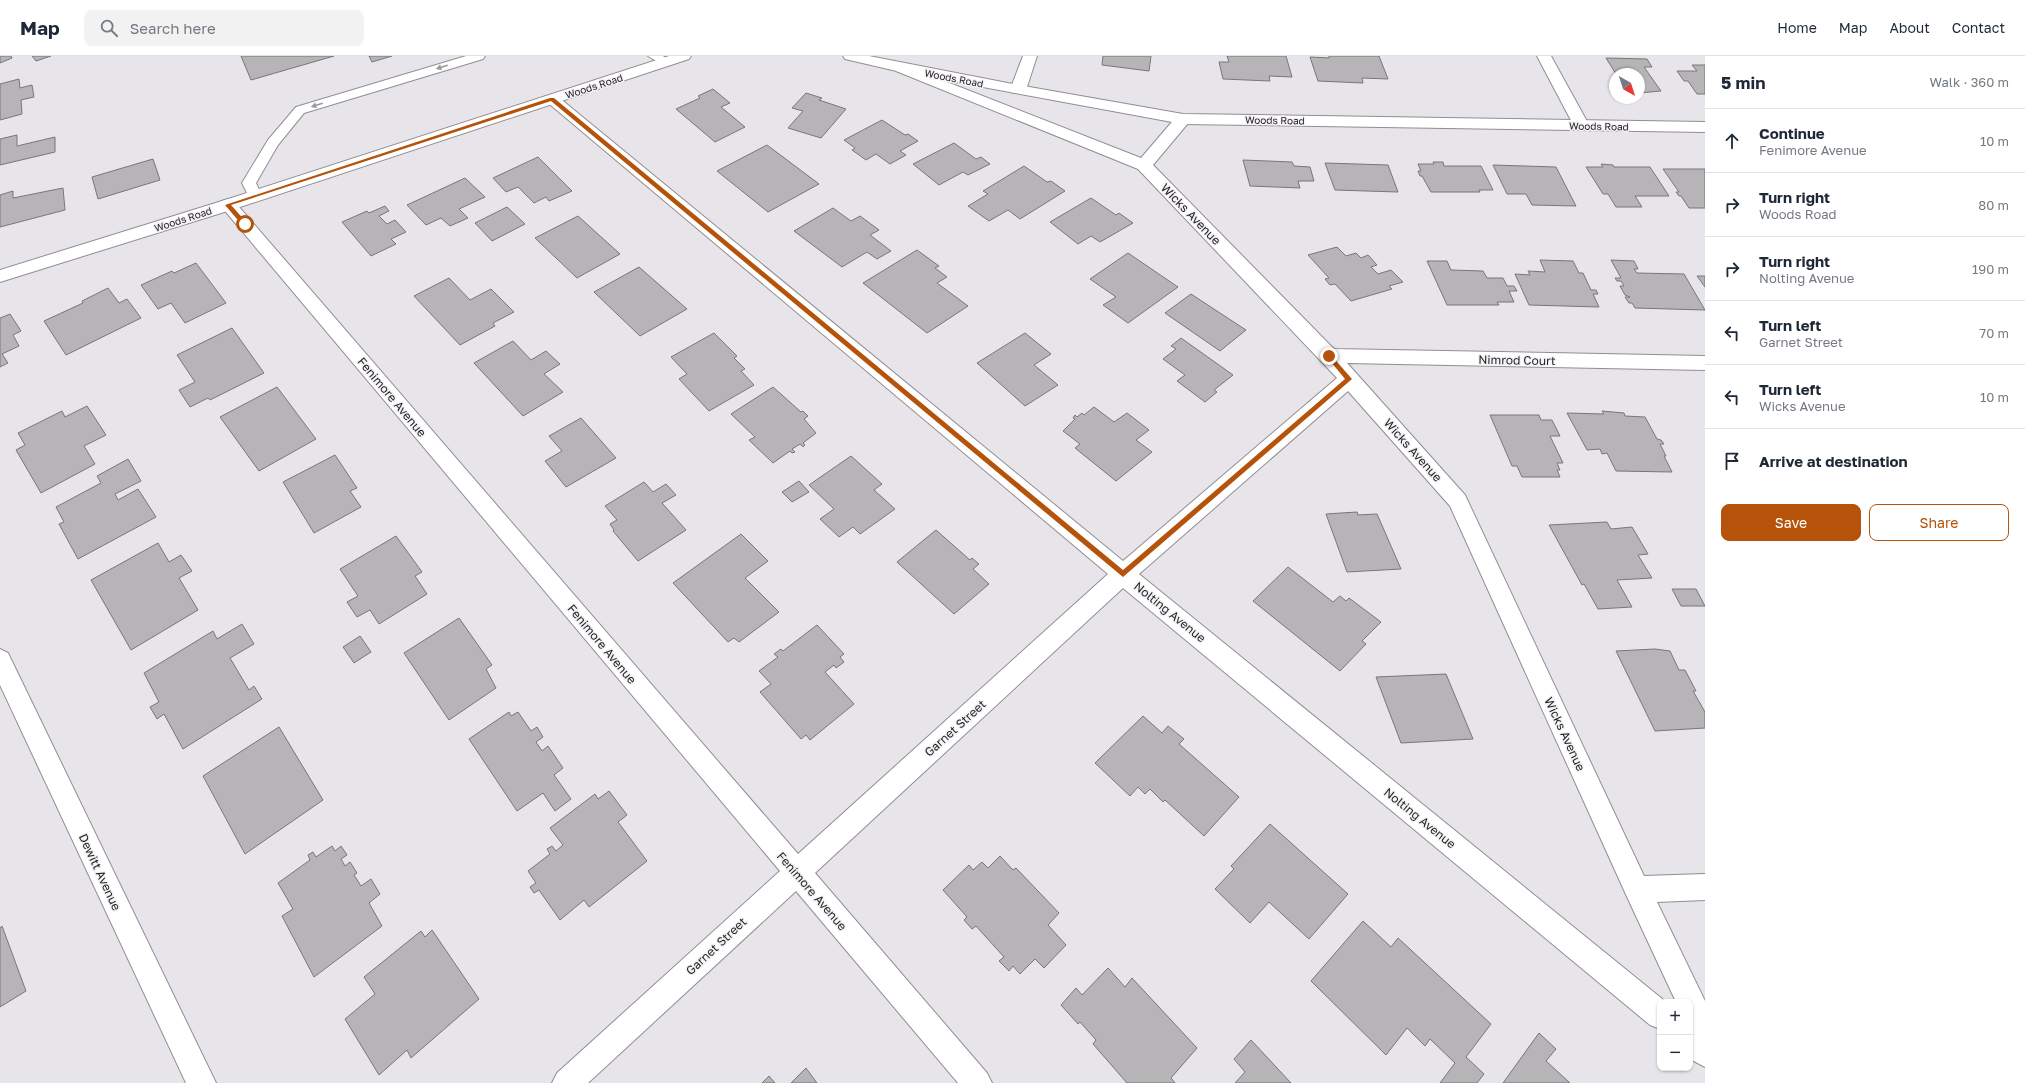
<!DOCTYPE html>
<html lang="en">
<head>
<meta charset="utf-8">
<style>
	:root { --surface:#fff; --page:#f2f2f3; --text:#1f2937; --muted:#747a83; --line:#e0e1e3; --accent:#b45309 }
	body { margin:0; font-family:"Golos Text",sans-serif; background:var(--page); color:var(--text) }
	.controls { position:absolute; right:12px; bottom:12px; display:grid; overflow:hidden; border-radius:8px; box-shadow:0 1px 3px #0004 }
	.controls button { width:36px; height:36px; display:grid; place-items:center; padding:0; border:0; border-bottom:1px solid var(--line); background:var(--surface); color:var(--text); font:20px sans-serif }
	.compass { position:absolute; left:1609px; top:12px; width:36px; height:36px; border-radius:50%; background:var(--surface); box-shadow:0 1px 3px #0004; rotate:141deg }
	.stop { position:absolute; width:12px; height:12px; margin:-9px; border:3px solid #b45309; border-radius:50%; background:#fff }
	.stop.end { background:#b45309; border-color:#fff; box-shadow:0 1px 4px #0008 }
	.list { margin:0; padding:0; list-style:none }
	h2 { display:flex; justify-content:space-between; align-items:center; height:52px; margin:0; padding:0 16px; font-size:17px }
	h2 small { font-size:13px; font-weight:400; color:var(--muted) }
	.list li { display:grid; grid-template-columns:26px 1fr auto; gap:12px; align-items:center; box-sizing:border-box; height:64px; padding:0 16px; border-top:1px solid var(--line) }
	.list b { display:block; font-size:15px; white-space:nowrap }
	.list p { margin:0; font-size:13px; white-space:nowrap; color:var(--muted) }
	.list em { font-size:13px; font-style:normal; color:var(--muted) }
	.actions { display:flex; gap:8px; padding:12px 16px }
	.actions a { flex:1; padding:9px 0; border:1px solid var(--accent); border-radius:8px; text-align:center; font-size:14px; color:var(--accent) }
	.actions .main { background:var(--accent); color:#fff }
	.icon { flex:none; width:22px; height:22px; fill:none; stroke:currentColor; stroke-width:2; stroke-linecap:round; stroke-linejoin:round }
	.map { position:relative; flex:none; width:1705px; height:1027px; overflow:hidden }
	header { display:flex; align-items:center; gap:24px; box-sizing:border-box; height:56px; padding:0 20px; background:var(--surface); border-bottom:1px solid var(--line) }
	header strong { font-size:19px }
	nav { display:flex; gap:22px; margin-inline-start:auto; font-size:14px }
	.search { width:280px; height:36px; background:var(--page); display:flex; align-items:center; gap:10px; box-sizing:border-box; padding:0 14px; border-radius:8px; color:var(--muted); font-size:15px }
	main { display:flex }
	aside { flex:1; background:var(--surface) }
	.map>svg:first-child { display:block }
	.building { fill:#b7b4b8; stroke:#787679 }
	.lines { fill:none; stroke-linecap:round; stroke-linejoin:round }
	.lane-casing { stroke:#908e92; stroke-width:2 }
	.street-casing { stroke:#908e92; stroke-width:2 }
	.secondary-casing { stroke:#908e92; stroke-width:2 }
	.lane { fill:#fff; fill-rule:evenodd }
	.street { fill:#fff; fill-rule:evenodd }
	.secondary { fill:#fff; fill-rule:evenodd }
	.oneway { fill:#9b9a9b }
	.route { fill:#b45309 }
	.labels { text-anchor:middle; dominant-baseline:central; stroke-width:3; stroke-linejoin:round; paint-order:stroke }
	.far-street-label { font-size:10px; fill:#201f21; stroke:#f5f2f6 }
	.street-label { font-size:12px; fill:#201f21; stroke:#f5f2f6 }
</style>
</head>
<body>
<header>
<strong>Map</strong>
<div class="search"><svg class="icon" aria-label="search" viewBox="0 0 24 24"><circle cx="10" cy="10" r="6"/><path d="M15 15l6 6"/></svg>Search here</div>
<nav><a>Home</a><a>Map</a><a>About</a><a>Contact</a></nav>
</header>
<main>
<div class="map">
<svg width="1705" height="1027" viewBox="0 0 1705 1027">
	<rect width="100%" height="100%" fill="#e7e5e9"/>
	<!-- building -->
	<path class="building" d="M0,0H11L12,2L0,7Z
		M32,0H51L36,5Z
		M241,0H334L251,24Z
		M369,0H392L372,6Z
		M1103,0H1151L1149,15L1102,9Z
		M1227,0H1286L1292,21L1269,20L1270,25L1223,23L1219,6H1229Z
		M1329,0H1379L1388,23L1362,22L1363,27L1318,25L1310,1L1329,2Z
		M1606,2L1647,3L1652,11H1644L1661,35L1639,37V18H1616Z
		M1692,9H1705V38H1697L1688,25H1684L1677,15H1697Z
		M19,23L20,32L32,29L34,41L21,44L22,58L0,64V28Z
		M713,33L730,47L721,51L745,71L715,86L676,53L700,42L698,40Z
		M806,37L822,42L819,44L846,53L821,82L788,72L803,55L792,52Z
		M882,64L905,79L908,78L918,85L900,95L906,99L890,108L876,98L866,104L852,94L855,92L844,84Z
		M17,79V90L55,81V96L0,109V83Z
		M954,87L976,103L981,101L990,108L968,119L963,116L939,129L913,108Z
		M767,89L819,128L768,156L717,115Z
		M538,101L572,135L549,145L546,141L534,147L518,131L506,136L493,122Z
		M153,103L160,124L98,143L92,121Z
		M1243,104L1292,106L1294,110L1310,111L1314,125H1298L1300,132L1250,130Z
		M1433,106H1443L1444,110H1481L1493,134H1479L1480,136H1431L1422,120H1420L1418,115H1421L1418,108H1434Z
		M1325,107L1388,109L1398,136L1335,134Z
		M1601,108L1613,109L1614,111H1650L1669,140H1635L1642,151H1616L1608,138H1603L1586,111H1603Z
		M1493,109L1556,111L1576,150L1532,149L1526,138H1507Z
		M1024,110L1047,126L1051,125L1065,135L1020,163L1008,154L989,165L968,150L988,138L983,135Z
		M1663,113H1705V152H1689L1681,140H1679L1676,136H1679Z
		M465,122L485,141L459,153L468,162L450,170L441,162L426,169L407,149Z
		M63,132L65,154L0,171V139L13,135V142Z
		M1091,142L1116,159L1119,157L1133,167L1100,186L1091,180L1078,188L1050,166Z
		M385,150L389,155L379,160L387,168L395,164L406,176L391,183L396,188L371,200L342,166L367,155L369,157Z
		M507,151L525,168L492,185L475,167Z
		M833,152L851,165L860,160L879,174L870,179L891,195L877,203L867,196L842,211L794,175Z
		M578,160L620,198L577,222L535,182Z
		M1337,191L1346,200L1356,197L1361,202L1368,199L1377,209L1371,211L1378,218L1391,214L1403,226L1389,230L1392,233L1351,245L1335,228L1330,229L1325,223L1329,222L1308,199Z
		M917,194L939,210L935,212L947,221L937,227L968,250L927,277L863,227Z
		M1128,197L1178,231L1128,267L1103,249L1116,241L1090,223Z
		M1540,204L1573,205L1579,217H1583L1591,234H1596L1598,238H1593L1599,251L1529,249L1515,218L1530,219L1528,215L1545,216Z
		M1611,204L1634,205L1638,213H1634L1637,217L1684,218L1705,254L1635,252L1632,247H1629L1625,241H1630L1625,239L1620,230H1624L1621,225H1617L1615,222H1621Z
		M1427,205H1447L1451,214L1483,215L1487,222H1503L1507,230H1514L1517,235H1509L1514,246H1497L1499,249H1447Z
		M196,207L226,247L185,267L171,247L158,253L141,229L172,215L174,217Z
		M639,211L687,253L640,280L594,236Z
		M1697,220H1705V231Z
		M449,222L470,244L491,233L514,256L493,267L495,270L460,289L414,240Z
		M108,232L119,247L127,243L141,262L66,299L44,265L83,247L82,245Z
		M1191,238L1246,274L1220,295L1165,257Z
		M10,258L21,275L13,279L19,290L2,298L8,307L0,311V262Z
		M232,272L264,317L210,344L208,342L190,351L179,334L195,326L177,299Z
		M714,277L737,300L734,302L745,313L741,315L754,329L709,355L679,323L687,318L671,301Z
		M1025,277L1051,298L1034,309L1058,329L1025,350L977,307Z
		M1181,282L1233,319L1214,334L1217,336L1205,346L1177,325L1185,319L1163,303L1176,293L1171,290Z
		M513,285L531,304L546,295L560,308L544,318L563,336L523,360L474,307Z
		M277,331L316,383L259,415L220,361Z
		M773,331L801,356L803,355L808,360L804,363L816,377L803,387L805,389L803,391L800,388L792,393L795,396L792,397L790,395L773,407L749,384L755,381L731,358Z
		M87,350L106,379L84,390L95,408L41,437L16,394L25,389L18,377L62,355L65,361Z
		M1094,351L1114,366L1127,357L1149,374L1136,384L1152,396L1116,425L1075,392L1080,388L1063,375L1075,363L1073,362L1075,359L1077,361L1082,357L1084,359Z
		M1602,355L1624,357L1625,360L1645,361L1657,383L1661,384L1664,388H1660L1666,400H1664L1672,416L1616,415L1607,397L1602,398L1600,393L1587,394L1567,357L1604,358Z
		M1490,359H1539L1541,364H1552L1560,380H1550L1563,407H1557L1560,414H1557L1560,421H1522L1517,410H1512Z
		M581,362L616,402L566,431L545,405L562,395L549,380Z
		M335,399L357,432L350,435L361,451L314,477L283,426Z
		M851,400L882,428L874,434L895,453L860,478L853,471L839,481L820,463L834,453L809,429Z
		M128,403L141,425L115,438L118,444L138,433L156,461L78,503L59,468L64,466L56,451L101,427L97,420Z
		M799,425L809,436L792,446L782,436Z
		M644,426L653,436L666,428L676,439L662,447L686,474L638,505L613,475L614,474L610,468L617,464L605,450Z
		M1357,456L1358,459L1377,458L1401,513L1347,516L1326,458Z
		M1607,466L1611,473L1632,471L1648,498L1638,499L1652,522L1617,524L1632,551L1598,553L1584,528L1582,529L1549,469Z
		M936,474L970,504L972,502L979,508L973,513L989,528L954,558L897,506Z
		M741,478L768,505L745,522L779,556L739,586L734,582L728,586L673,527Z
		M396,480L422,516L415,520L427,538L379,568L370,554L357,561L347,546L358,540L340,513Z
		M158,487L169,506L181,499L192,515L179,522L198,554L131,594L91,524Z
		M1288,511L1333,546L1340,540L1346,545L1349,542L1381,566L1362,585L1366,588L1340,615L1253,545Z
		M1672,533H1696L1705,550H1681Z
		M459,562L492,609L486,613L496,632L449,664L404,597Z
		M242,568L254,588L230,602L249,634L254,630L262,643L183,693L164,658L157,663L150,651L159,646L144,617L213,575L217,583Z
		M817,569L844,598L840,601L844,606L836,612L834,609L825,616L854,648L810,684L806,679L801,683L760,636L771,628L759,615L778,601L774,598L781,593L783,595Z
		M360,580L371,596L354,607L343,591Z
		M1655,593L1670,595L1679,614H1685L1696,635H1693L1705,656V672L1655,675L1616,595Z
		M1446,618L1473,683L1401,687L1376,621Z
		M509,656L511,660L518,656L531,675L537,671L543,681L536,686L542,695L548,690L563,712L554,719L571,743L555,755L543,737L517,755L469,683Z
		M1143,660L1162,677L1168,670L1184,683L1179,688L1239,741L1204,780L1165,744L1163,746L1150,733L1145,738L1138,731L1130,740L1095,707Z
		M279,671L323,744L245,798L203,720Z
		M609,735L627,759L618,766L647,805L589,851L584,844L560,864L539,834L534,837L530,831L536,827L528,815L550,798L547,793L552,790L556,795L563,789L550,772L595,738L598,743Z
		M1270,768L1348,838L1309,883L1269,846L1250,867L1215,833L1234,813L1231,810Z
		M332,790L335,795L341,790L347,799L341,803L345,810L350,806L357,817L354,819L361,830L371,823L380,838L369,847L382,870L314,921L282,860L293,853L278,827L310,804L308,799L313,796L316,801Z
		M1000,800L1013,814L1016,812L1059,857L1048,869L1066,889L1044,912L1035,903L1020,918L1013,910L1009,915L999,905L1004,901L976,870L972,873L964,864L967,861L943,834L969,809L973,814L982,806L988,812Z
		M1363,865L1391,891L1398,882L1491,968L1466,1001L1484,1018L1477,1027H1440L1455,1007L1430,983L1425,990L1407,972L1386,999L1311,925Z
		M2,870L26,935L0,951V872Z
		M432,874L479,943L411,1002L407,994L379,1019L345,963L375,938L364,921L421,875L425,881Z
		M1108,912L1125,931L1132,922L1197,992L1171,1022L1175,1027H1127L1093,988L1096,984L1080,966L1078,968L1061,949L1076,932L1082,939Z
		M1539,977L1556,993L1546,1005L1570,1027H1503Z
		M1251,984L1291,1027H1235L1245,1016L1234,1003Z
		M806,1012L817,1027H791Z
		M769,1020L775,1027H762Z"/>
	<g class="lines">
		<!-- lane casing -->
		<g class="lane-casing">
			<path id="lane" d="M466,0H485L483,3L304,57L278,89L256,127L262,140L260,143H250L242,127L268,84L296,51Z
				M648,0H663L671,6L665,10Z"/>
		</g>
		<!-- street casing -->
		<g class="street-casing">
			<path id="street" d="M1023,0H1037L1026,34L1023,37H1013L1010,34Z
				M1537,0H1551L1589,69L1587,72H1575Z
				M901,8L1141,102L1177,60H1189L1191,63L1189,66L1153,109L1334,293L1705,300V314L1347,307L1465,439L1644,820L1705,818V844L1657,846L1705,945V1011L1690,1003V946H1676L1628,843L1450,450L1348,335L1139,518L1666,946H1660V973L1650,969L1123,532L815,817L987,1017L992,1027H958L796,835L588,1027H552L557,1017L780,815L220,149L222,145L228,143L234,145L798,798L1108,518L547,46L544,43L547,40H557L1123,505L1337,322L1138,113L896,15L894,12L896,9Z
				M0,593L8,597L216,1027H186L0,629Z"/>
		</g>
		<!-- secondary casing -->
		<g class="secondary-casing">
			<path id="secondary" d="M669,0H691L689,3L234,153L0,226V214L222,145Z
				M843,0H869L1018,29L1183,58L1705,66V76L1183,68L901,16L845,3Z"/>
		</g>
		<!-- lane -->
		<use href="#lane" class="lane"/>
		<!-- street -->
		<use href="#street" class="street"/>
		<!-- secondary -->
		<use href="#secondary" class="secondary"/>
	</g>
	<!-- one-way arrows -->
	<defs><path id="oneway-solid" d="M-6-.8H1V-3.2L6.5 0L1 3.2V.8H-6Z"/></defs>
	<g class="oneway">
		<use href="#oneway-solid" transform="translate(442 11) rotate(163)"/>
		<use href="#oneway-solid" transform="translate(317 49) rotate(163)"/>
	</g>
	<!-- route -->
	<path class="route" d="M550,42H554L1123,514L1345,323L1327,301V299H1331L1352,323L1123,521L551,45L231,149L247,167V170H243L225,149Z"/>
	<g class="labels">
		<!-- far-street labels -->
		<g class="far-street-label">
			<text transform="translate(954 22) rotate(11)">Woods Road</text>
			<text transform="translate(594 30) rotate(-18)">Woods Road</text>
			<text transform="translate(1275 64) rotate(1)">Woods Road</text>
			<text transform="translate(1599 70) rotate(1)">Woods Road</text>
			<text transform="translate(183 163) rotate(-18)">Woods Road</text>
		</g>
		<!-- street labels -->
		<g class="street-label">
			<text transform="translate(1191 158) rotate(46)">Wicks Avenue</text>
			<text transform="translate(1517 304) rotate(1)">Nimrod Court</text>
			<text transform="translate(392 341) rotate(50)">Fenimore Avenue</text>
			<text transform="translate(1413 394) rotate(48)">Wicks Avenue</text>
			<text transform="translate(1170 556) rotate(39)">Nolting Avenue</text>
			<text transform="translate(602 588) rotate(50)">Fenimore Avenue</text>
			<text transform="translate(955 672) rotate(-42)">Garnet Street</text>
			<text transform="translate(1565 678) rotate(65)">Wicks Avenue</text>
			<text transform="translate(1420 762) rotate(39)">Nolting Avenue</text>
			<text transform="translate(100 816) rotate(65)">Dewitt Avenue</text>
			<text transform="translate(812 835) rotate(49)">Fenimore Avenue</text>
			<text transform="translate(716 890) rotate(-43)">Garnet Street</text>
		</g>
	</g>
</svg>
<div class="controls">
<button>+</button>
<button>−</button>
</div>
<svg class="compass" viewBox="-18 -18 36 36"><path d="M0-13l5 13h-10z" fill="#e53935"/><path d="M0 13l5-13h-10z" fill="#747a83"/></svg>
<div class="stop" style="left:245px;top:168px"></div>
<div class="stop end" style="left:1329px;top:300px"></div>
</div>
<aside>
<h2>5 min<small>Walk · 360 m</small></h2>
<ul class="list">
<li><svg class="icon" aria-label="ahead" viewBox="0 0 24 24"><path d="M12 20V5M6 11l6-6 6 6"/></svg><div><b>Continue</b><p>Fenimore Avenue</p></div><em>10 m</em></li>
<li><svg class="icon" aria-label="right" viewBox="0 0 24 24"><path d="M7 20v-9h11M14 6l5 5-5 5"/></svg><div><b>Turn right</b><p>Woods Road</p></div><em>80 m</em></li>
<li><svg class="icon" aria-label="right" viewBox="0 0 24 24"><path d="M7 20v-9h11M14 6l5 5-5 5"/></svg><div><b>Turn right</b><p>Nolting Avenue</p></div><em>190 m</em></li>
<li><svg class="icon" aria-label="left" viewBox="0 0 24 24"><path d="M17 20v-9H6M10 6l-5 5 5 5"/></svg><div><b>Turn left</b><p>Garnet Street</p></div><em>70 m</em></li>
<li><svg class="icon" aria-label="left" viewBox="0 0 24 24"><path d="M17 20v-9H6M10 6l-5 5 5 5"/></svg><div><b>Turn left</b><p>Wicks Avenue</p></div><em>10 m</em></li>
<li><svg class="icon" aria-label="arrive" viewBox="0 0 24 24"><path d="M6 21V4h12l-3 4 3 4H6"/></svg><div><b>Arrive at destination</b></div></li>
</ul>
<div class="actions"><a class="main">Save</a><a>Share</a></div>
</aside>
</main>
</body>
</html>
